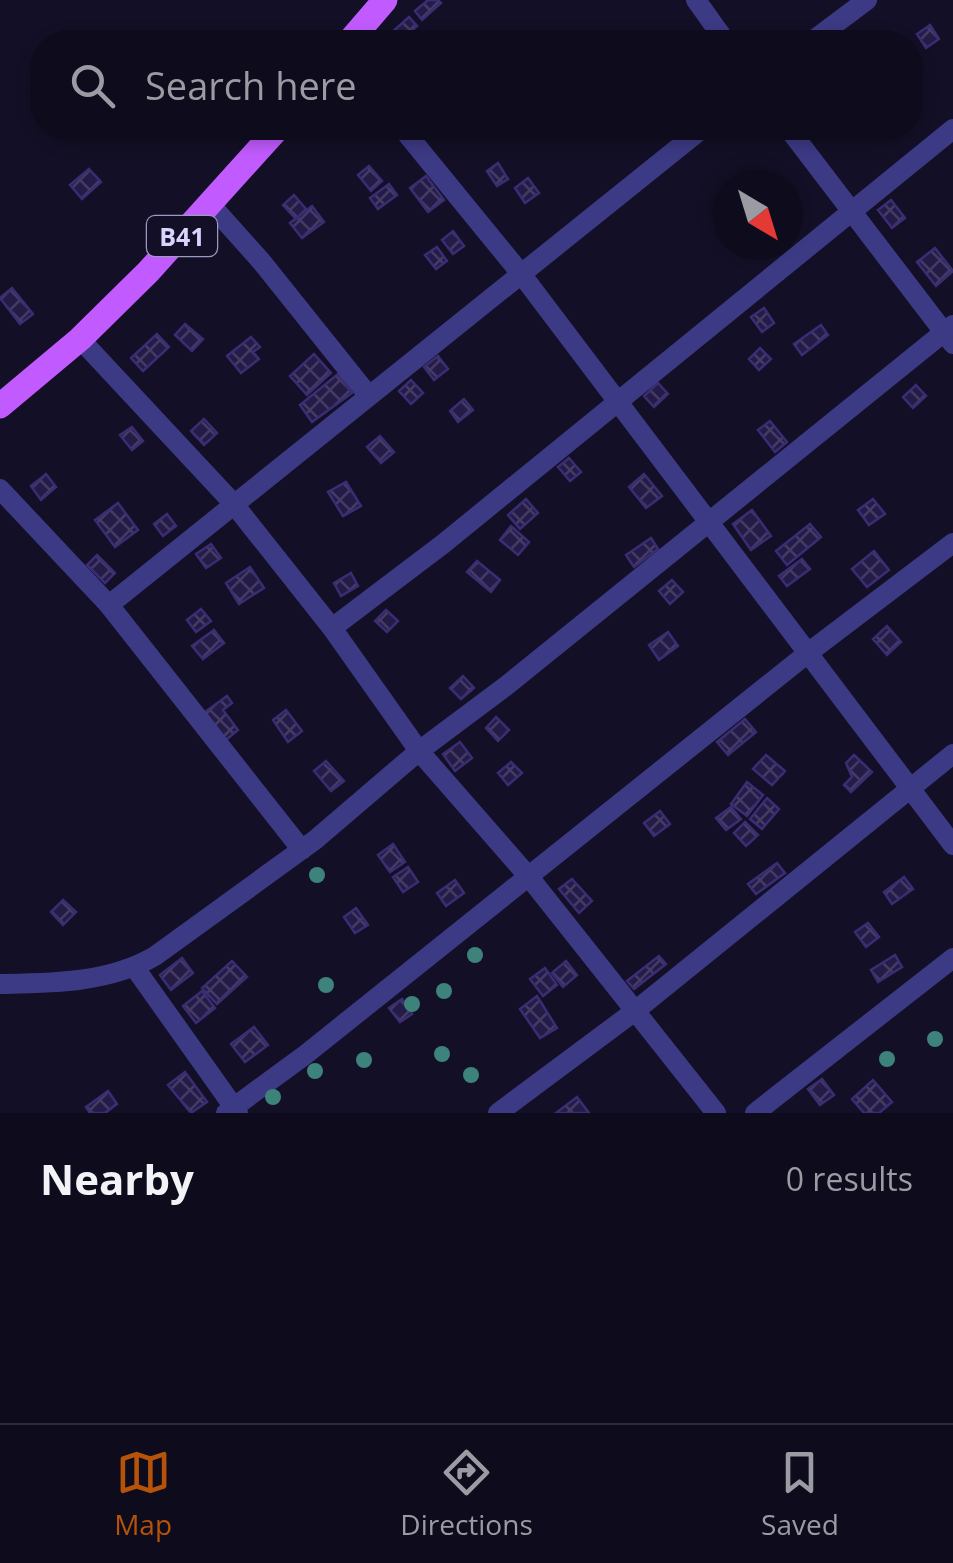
<!DOCTYPE html>
<html lang="en">
<head>
<meta charset="utf-8">
<style>
	:root { --surface:#0e0b1c; --page:#171425; --text:#f1f3f6; --muted:#9b9ba3; --line:#2e2b3b; --accent:#b45309 }
	body { margin:0; font-family:"Open Sans",sans-serif; background:var(--page); color:var(--text) }
	.compass { position:absolute; left:713px; top:170px; width:90px; height:90px; border-radius:50%; background:var(--surface); box-shadow:0 5px 15px #0003; rotate:142deg }
	.list { margin:0; padding:0; list-style:none }
	h2 { display:flex; justify-content:space-between; align-items:center; height:130px; margin:0; padding:0 40px; font-size:42px }
	h2 small { font-size:32px; font-weight:400; color:var(--muted) }
	.icon { flex:none; width:55px; height:55px; fill:none; stroke:currentColor; stroke-width:2; stroke-linecap:round; stroke-linejoin:round }
	.map { position:relative; flex:none; width:953px; height:1113px; overflow:hidden }
	.search { position:absolute; background:var(--surface); box-shadow:0 5px 15px #0003; left:30px; right:30px; top:30px; height:110px; display:flex; align-items:center; gap:25px; box-sizing:border-box; padding:0 35px; border-radius:40px; color:var(--muted); font-size:38px }
	.sheet { height:310px; background:var(--surface) }
	nav { display:flex; justify-content:space-around; align-items:center; box-sizing:border-box; height:140px; border-top:2px solid var(--line); background:var(--surface); font-size:28px; color:var(--muted) }
	nav a { display:grid; justify-items:center; gap:5px }
	nav .on { color:var(--accent) }
	.map>svg:first-child { display:block }
	.building { fill:url(#building-cross-hatch); stroke:#3b2d73; stroke-width:2.5 }
	.lines { fill:none; stroke-linecap:round; stroke-linejoin:round }
	.minor { stroke:#3d3a85; stroke-width:20 }
	.primary { stroke:#c25bff; stroke-width:25 }
	.tree { fill:#3d827b }
	.labels { text-anchor:middle; dominant-baseline:central; stroke-width:8; stroke-linejoin:round; paint-order:stroke }
	.shield { fill:#130f26; stroke:#9e99be; stroke-width:2.5 }
	.shield-label { font-size:25px; font-weight:bold; fill:#d9d4ff }
</style>
</head>
<body>
<div class="map">
<svg width="953" height="1113" viewBox="0 0 953 1113">
	<defs>
		<pattern id="building-cross-hatch" width="8" height="8" patternUnits="userSpaceOnUse" patternTransform="scale(2.5)"><rect width="8" height="8" fill="#241b47"/><path d="M0 0l8 8M0 8l8-8" fill="none" stroke="#433b63"/></pattern>
	</defs>
	<rect width="100%" height="100%" fill="#130f26"/>
	<!-- building -->
	<path class="building" d="M428,0H438L441,3L422,20L415,11Z
		M409,17L417,26L399,42L391,33Z
		M930,25L939,39L926,48L917,34Z
		M498,163L508,179L497,186L487,171Z
		M369,166L382,181L371,191L358,175Z
		M89,169L101,182L82,199L70,185Z
		M426,176L444,200L428,212L410,188Z
		M528,178L539,193L525,203L515,188Z
		M389,184L397,195L378,209L370,198Z
		M294,195L306,209L296,219L283,205Z
		M891,200L905,218L892,228L878,210Z
		M312,206L324,222L302,238L290,223Z
		M453,231L464,246L453,254L442,240Z
		M437,247L447,261L436,269L425,255Z
		M935,248L953,271L936,286L917,262Z
		M12,288L33,314L20,324L0,298Z
		M764,308L774,323L762,332L751,317Z
		M185,324L203,339L192,351L175,335Z
		M821,325L828,335L802,355L794,344Z
		M157,334L169,347L143,371L131,358Z
		M251,337L260,347L253,352L259,359L241,373L227,356Z
		M760,348L771,359L759,370L749,359Z
		M314,354L331,373L307,395L290,376Z
		M438,356L448,369L434,380L424,367Z
		M338,374L352,393L312,422L300,405Z
		M411,380L423,393L411,404L399,391Z
		M658,383L668,394L654,407L644,396Z
		M916,385L926,396L913,408L903,397Z
		M464,399L473,410L458,422L450,411Z
		M204,419L217,433L204,445L191,431Z
		M770,421L787,442L775,452L758,430Z
		M132,427L143,441L132,450L120,435Z
		M380,436L394,452L381,463L367,447Z
		M569,458L581,472L570,481L558,467Z
		M46,474L56,487L41,500L31,486Z
		M644,474L662,496L646,508L629,487Z
		M346,482L361,506L343,516L328,492Z
		M526,499L538,513L520,529L508,515Z
		M873,499L885,514L869,525L858,510Z
		M118,503L138,530L115,547L95,520Z
		M752,510L771,536L751,550L733,524Z
		M167,514L176,526L163,536L154,524Z
		M810,524L821,537L787,565L776,551Z
		M511,526L529,542L518,555L500,540Z
		M651,538L658,549L634,567L626,555Z
		M211,544L221,558L206,568L196,554Z
		M874,551L889,570L867,587L852,569Z
		M97,555L115,573L105,583L87,565Z
		M802,559L810,569L787,586L779,576Z
		M477,561L500,580L491,592L467,572Z
		M250,567L264,588L239,604L226,583Z
		M351,573L358,586L341,596L334,583Z
		M672,580L683,592L670,604L659,591Z
		M201,609L211,621L196,632L187,620Z
		M386,610L398,621L387,632L375,621Z
		M887,626L901,642L887,655L873,639Z
		M214,630L224,643L203,659L192,646Z
		M668,632L678,646L659,660L649,645Z
		M463,676L474,688L461,699L450,688Z
		M227,696L232,703L223,710L238,730L226,740L205,712Z
		M286,710L302,731L288,742L273,720Z
		M496,717L509,730L498,741L486,728Z
		M745,719L756,732L728,755L717,742Z
		M460,742L472,758L455,771L443,754Z
		M766,755L785,771L772,785L753,769Z
		M854,755L872,772L851,792L844,785L852,777L846,763Z
		M326,761L344,781L331,791L314,771Z
		M511,762L522,773L508,785L498,773Z
		M747,782L763,795L747,816L731,804Z
		M767,798L779,809L762,829L750,819Z
		M731,807L741,819L726,830L716,818Z
		M660,811L670,824L654,836L644,823Z
		M745,822L758,835L746,846L734,833Z
		M393,844L405,862L390,872L378,855Z
		M777,863L785,873L756,894L748,884Z
		M408,867L418,882L403,892L393,877Z
		M904,877L913,889L892,904L884,892Z
		M572,879L592,901L579,913L559,889Z
		M455,880L464,893L446,906L437,893Z
		M63,900L76,912L63,925L51,912Z
		M356,908L368,925L355,933L344,917Z
		M868,923L879,937L866,947L855,932Z
		M895,955L902,967L878,982L871,970Z
		M659,956L666,964L634,989L627,981Z
		M182,958L193,973L171,990L160,975Z
		M232,961L247,977L217,1004L202,988Z
		M566,961L577,975L563,987L552,973Z
		M545,968L557,985L543,996L530,979Z
		M202,991L215,1008L196,1023L183,1006Z
		M537,996L557,1028L540,1038L520,1009Z
		M402,999L412,1014L400,1022L389,1008Z
		M254,1027L268,1045L245,1062L231,1044Z
		M185,1072L207,1102L191,1113L168,1085Z
		M822,1079L834,1095L820,1105L808,1089Z
		M873,1080L892,1102L879,1113H864L852,1099Z
		M108,1091L117,1104L105,1113H90L86,1107Z
		M577,1097L589,1113H556Z"/>
	<g class="lines">
		<!-- minor -->
		<path class="minor" d="M696,0L726,42
			M811,42L867,0
			M402,128L522,275L953,845
			M788,128L953,344
			M210,204L261,261L369,396
			M80,339L233,503L332,628L419,751L529,877L716,1113
			M0,489L109,605L302,850
			M109,605L703,128
			M332,628L443,544L953,129
			M135,968L238,1113
			M0,984C52,983 109,983 155,956L315,840L419,751L506,686L953,325
			M226,1113L305,1055L808,653L953,543
			M498,1113L635,1011L953,754
			M755,1113L953,958"/>
		<!-- primary -->
		<path class="primary" d="M349,42L385,0
			M0,406L80,339L148,272L278,128"/>
	</g>
	<!-- trees -->
	<g class="tree">
		<circle cx="317" cy="875" r="8"/>
		<circle cx="475" cy="955" r="8"/>
		<circle cx="326" cy="985" r="8"/>
		<circle cx="444" cy="991" r="8"/>
		<circle cx="412" cy="1004" r="8"/>
		<circle cx="935" cy="1039" r="8"/>
		<circle cx="442" cy="1054" r="8"/>
		<circle cx="887" cy="1059" r="8"/>
		<circle cx="364" cy="1060" r="8"/>
		<circle cx="315" cy="1071" r="8"/>
		<circle cx="471" cy="1075" r="8"/>
		<circle cx="273" cy="1097" r="8"/>
	</g>
	<g class="labels">
		<!-- shield labels -->
		<rect class="shield" x="147" y="216" width="70" height="40" rx="8"/>
		<g class="shield-label">
			<text x="182" y="236">B41</text>
		</g>
	</g>
</svg>
<svg class="compass" viewBox="-18 -18 36 36"><path d="M0-13l5 13h-10z" fill="#e53935"/><path d="M0 13l5-13h-10z" fill="#9b9ba3"/></svg>
<div class="search"><svg class="icon" aria-label="search" viewBox="0 0 24 24"><circle cx="10" cy="10" r="6"/><path d="M15 15l6 6"/></svg>Search here</div>
</div>
<section class="sheet">
<h2>Nearby<small>0 results</small></h2>
<ul class="list">
</ul>
</section>
<nav>
<a class="on"><svg class="icon" aria-label="map" viewBox="0 0 24 24"><path d="M3 6l6-2 6 2 6-2v14l-6 2-6-2-6 2zM9 4v14M15 6v14"/></svg>Map</a>
<a><svg class="icon" aria-label="directions" viewBox="0 0 24 24"><path d="M12 3l9 9-9 9-9-9zM9 14v-3h6M13 9l2 2-2 2"/></svg>Directions</a>
<a><svg class="icon" aria-label="saved" viewBox="0 0 24 24"><path d="M7 4h10v16l-5-4-5 4z"/></svg>Saved</a>
</nav>
</body>
</html>
